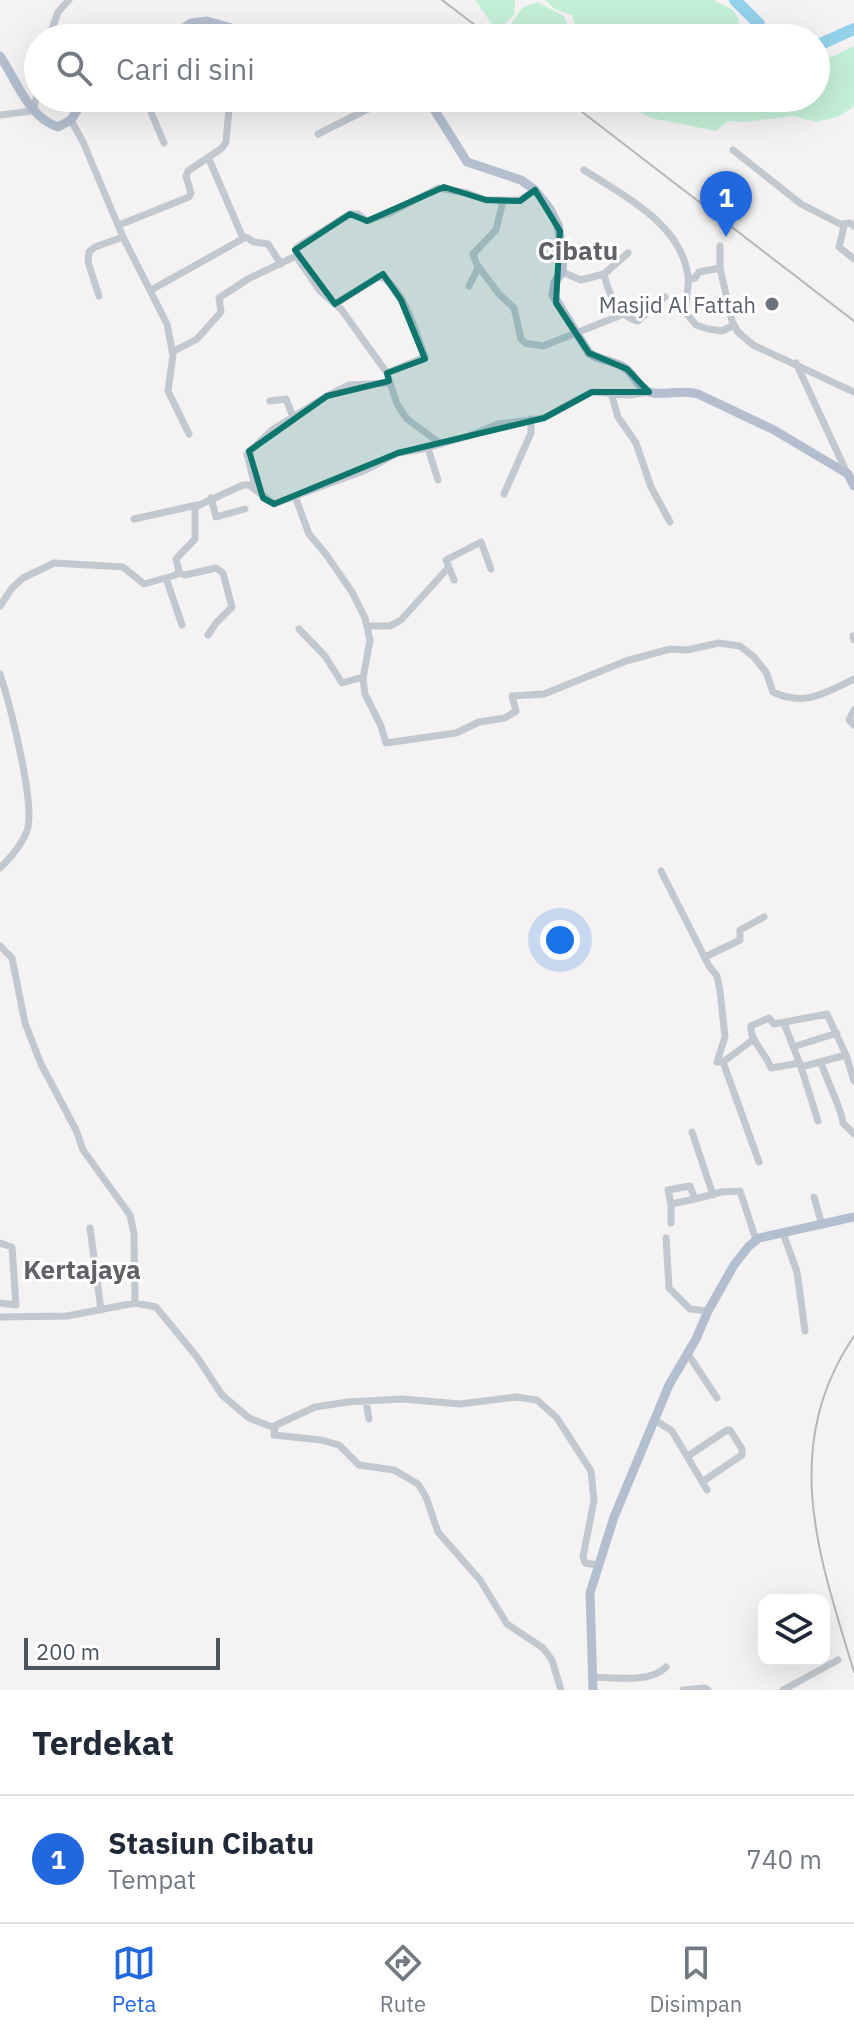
<!DOCTYPE html>
<html lang="id">
<head>
<meta charset="utf-8">
<style>
	:root { --surface:#fff; --page:#f6f6f7; --text:#1f2937; --muted:#747a83; --line:#e0e1e3; --accent:#2168df }
	body { margin:0; font-family:"IBM Plex Sans",sans-serif; background:var(--page); color:var(--text) }
	.controls { position:absolute; right:24px; bottom:24px; display:grid; overflow:hidden; border-radius:16px; box-shadow:0 8px 32px #0002 }
	.controls button { width:72px; height:72px; display:grid; place-items:center; padding:0; border:0; border-bottom:2px solid var(--line); background:var(--surface); color:var(--text); font:40px sans-serif }
	.scale { position:absolute; left:24px; bottom:20px; width:196px; box-sizing:border-box; padding-left:8px; border:4px solid #4a545f; border-top:0; font-size:22px; line-height:28px; white-space:nowrap; color:#4a545f; -webkit-text-stroke:6px #fff; paint-order:stroke }
	.you { position:absolute; left:560px; top:940px; width:28px; height:28px; margin:-20px; border:6px solid #fff; border-radius:50%; background:#1a73e8; box-shadow:0 0 0 12px #1a73e833 }
	.badge { display:grid; place-items:center; width:52px; height:52px; border-radius:50%; background:var(--accent); color:#fff; font-size:26px; font-weight:700 }
	.pin { position:absolute; translate:-50% -66px; filter:drop-shadow(0 2px 4px #0008) }
	.pin::after { content:''; position:absolute; top:42px; width:28px; height:24px; background:inherit; clip-path:polygon(0 0,100% 0,50% 100%) }
	.list { margin:0; padding:0; list-style:none }
	h2 { display:flex; justify-content:space-between; align-items:center; height:104px; margin:0; padding:0 32px; font-size:34px }
	h2 small { font-size:26px; font-weight:400; color:var(--muted) }
	.list li { display:grid; grid-template-columns:52px 1fr auto; gap:24px; align-items:center; box-sizing:border-box; height:128px; padding:0 32px; border-top:2px solid var(--line) }
	.list b { display:block; font-size:30px; white-space:nowrap }
	.list p { margin:0; font-size:26px; white-space:nowrap; color:var(--muted) }
	.list em { font-size:26px; font-style:normal; color:var(--muted) }
	.icon { flex:none; width:44px; height:44px; fill:none; stroke:currentColor; stroke-width:2; stroke-linecap:round; stroke-linejoin:round }
	.map { position:relative; flex:none; width:854px; height:1690px; overflow:hidden }
	.search { position:absolute; background:var(--surface); box-shadow:0 8px 32px #0002; left:24px; right:24px; top:24px; height:88px; display:flex; align-items:center; gap:20px; box-sizing:border-box; padding:0 28px; border-radius:44px; color:var(--muted); font-size:30px }
	.sheet { height:232px; background:var(--surface) }
	nav { display:flex; justify-content:space-around; align-items:center; box-sizing:border-box; height:112px; border-top:2px solid var(--line); background:var(--surface); font-size:22px; color:var(--muted) }
	nav a { display:grid; justify-items:center; gap:4px }
	nav .on { color:var(--accent) }
	.map>svg:first-child { display:block }
	.green { fill:#c4efd7 }
	.lines { fill:none; stroke-linecap:round; stroke-linejoin:round }
	.river { stroke:#93d2ea; stroke-width:12 }
	.minor { stroke:#c1c8d0; stroke-width:7 }
	.major { stroke:#b3bfcf; stroke-width:9 }
	.rail { stroke:#b4b7bc; stroke-width:2 }
	.marked { fill:#0f766e; fill-opacity:0.2; stroke:#0f766e; stroke-width:6; stroke-linejoin:round }
	.worship-dot { fill:#6b7280; stroke:#fff; stroke-width:3 }
	.labels { text-anchor:middle; dominant-baseline:central; stroke-width:6; stroke-linejoin:round; paint-order:stroke }
	.worship-label { font-size:22px; fill:#5b616d; stroke:#fff; text-anchor:end }
	.quarter-label { font-size:26px; font-weight:bold; fill:#5f6267; stroke:#fff }
</style>
</head>
<body>
<div class="map">
<svg width="854" height="1690" viewBox="0 0 854 1690">
	<rect width="100%" height="100%" fill="#f4f2f2"/>
	<!-- green -->
	<path class="green" d="M475,0H515L514,15L497,31Z
		M545,0H713L733,10L738,18L740,38H579L572,15L555,9Z
		M537,2L564,16L574,38L502,37L523,7Z
		M854,46V106L840,116L817,122L793,116L744,122L728,121L716,131L651,118L624,104L625,98H816V62H821Z"/>
	<g class="lines">
		<!-- river -->
		<path class="river" d="M735,0L759,24L758,38
			M816,46L854,29"/>
		<!-- minor -->
		<path class="minor" d="M49,38L58,12L69,0
			M145,98L164,143
			M0,115L33,111L38,91
			M71,120L83,142L123,237L167,324L173,355L168,391L189,434
			M318,134L374,106L399,98
			M733,150L801,204L844,226L839,247L854,259
			M208,157L243,238
			M584,170C624,196 680,223 688,275C690,288 684,300 686,313L696,325L705,328
			M842,224L850,223L854,226
			M119,225L189,197L191,193L186,176L188,171L222,148L226,142L230,98
			M720,246V268L732,321L738,332L753,345L854,392
			M628,253L604,274C608,292 618,317 638,321L665,297
			M296,256L320,291L341,309L387,373L397,404L407,419L441,444
			M478,266L499,294L514,308L521,339L525,343L543,346L624,314
			M562,272L581,280L604,274
			M688,279L695,278L699,272L720,268
			M469,286L478,268L473,254L496,230L503,201
			M151,290L246,237L254,242L268,244L281,264
			M99,296L88,262L89,252L95,247L123,237
			M335,304L380,276C404,288 416,332 425,357L387,373
			M708,329L722,331L734,325
			M172,352L197,339L221,312L219,298L248,279L296,256L297,247L350,214H358L367,221L390,213L438,188L467,193L486,200H520L535,190
			M796,363L847,473
			M611,393L618,417L636,443L651,487L670,522
			M270,401L286,399L293,417
			M428,448L438,480
			M256,490L247,454L272,430L327,396L349,385L389,383
			M504,494L531,433V419
			M295,496L309,534L325,553L352,592L365,618L370,640L363,679L365,694L381,726L386,743L456,733L479,722L505,718L516,711L512,696L544,694L626,661L670,649L687,650L719,643L740,646L754,657L766,672L773,692C804,707 826,693 854,679
			M211,498L216,517L245,509
			M134,519L197,505
			M178,573L185,575L216,568L223,573L232,607L216,623L208,635
			M166,578L182,625
			M454,580L446,560L481,542L491,569
			M0,606L12,588L23,578L54,563L123,567L144,584L176,575L179,571L176,559L195,539V507L243,485H249L274,504L366,470L398,453L423,449L469,436L498,424L544,418L592,392L630,395L649,392
			M368,626H390L401,620L448,568
			M299,629L325,656L342,683L363,677
			M853,636L854,640
			M0,674C10,704 34,799 28,827C24,843 11,857 0,868
			M854,710L849,720L854,725
			M661,871L709,966L717,976L720,991L725,1037L717,1062H723
			M0,946L12,958L25,1023L41,1064L76,1130L83,1150L130,1215L134,1234L135,1303
			M705,957L740,940V930L764,917
			M784,1023L801,1067L818,1121
			M754,1039L723,1062L759,1162
			M793,1047L837,1033
			M821,1062C825,1077 843,1112 843,1123L854,1134
			M800,1063L771,1068C766,1054 749,1039 751,1026L769,1018L774,1024L827,1014L846,1055L854,1081
			M801,1067L846,1055
			M692,1132L713,1195
			M814,1197L822,1225
			M695,1199L671,1204L668,1190L690,1186L695,1199L721,1192L740,1191L756,1240
			M671,1204V1223
			M90,1228L101,1310
			M783,1233L797,1272L805,1331
			M666,1238L669,1288L690,1309L708,1311
			M0,1243L12,1247L16,1305L0,1303
			M0,1317L67,1316L135,1303L156,1307L197,1357L222,1395L249,1418L272,1427L315,1407L348,1402L402,1399L460,1404L516,1397L537,1400L557,1418L591,1471L594,1500L583,1557L585,1563L598,1565
			M688,1354L717,1398
			M366,1401L369,1419
			M655,1420L672,1431L707,1490
			M275,1427L274,1435L321,1440L339,1445L359,1465L394,1470L418,1484L426,1497L438,1532L480,1580L507,1624L543,1648L552,1660L561,1690
			M688,1456L727,1430H730L742,1449V1455L702,1482
			M592,1677C614,1677 649,1684 666,1667
			M683,1690L705,1688L708,1690
			M783,1690L838,1660"/>
		<!-- major -->
		<path class="major" d="M168,38L191,23L207,21L246,32L289,38
			M0,56C17,81 28,117 58,127L71,120L85,98
			M427,98L467,162L521,180L535,190L550,209L558,225L563,256L562,272L555,282L553,295L589,353C600,361 614,360 625,368C636,375 638,391 653,393C669,395 683,389 698,394L774,430L848,474L854,486
			M593,1690L590,1593L614,1517L669,1385L696,1339L708,1311L734,1265L749,1246L759,1238L854,1217"/>
		<!-- rail -->
		<path class="rail" d="M442,0L492,38
			M564,98L854,321
			M854,1336C779,1448 819,1556 854,1672"/>
	</g>
	<!-- marked area -->
	<path class="marked" d="M444,187L486,200L520,201L535,190L560,231L556,303L589,353L627,369L649,392H592L544,418L398,453L274,504L263,498L249,451L327,396L389,381L387,373L425,359L401,300L383,274L335,304L295,250L350,214L367,221Z"/>
	<!-- markers -->
	<circle class="worship-dot" cx="772" cy="304" r="8"/>
	<g class="labels">
		<!-- worship labels -->
		<g class="worship-label">
			<text x="756" y="304">Masjid Al Fattah</text>
		</g>
		<!-- quarter labels -->
		<g class="quarter-label">
			<text x="578" y="250">Cibatu</text>
			<text x="82" y="1269">Kertajaya</text>
		</g>
	</g>
</svg>
<div class="controls">
<button><svg class="icon" aria-label="layers" viewBox="0 0 24 24"><path d="M12 4l9 5-9 5-9-5zM3 14l9 5 9-5"/></svg></button>
</div>
<div class="scale">200 m</div>
<div class="you"></div>
<div class="pin badge" style="left:726px;top:237px">1</div>
<div class="search"><svg class="icon" aria-label="search" viewBox="0 0 24 24"><circle cx="10" cy="10" r="6"/><path d="M15 15l6 6"/></svg>Cari di sini</div>
</div>
<section class="sheet">
<h2>Terdekat<small></small></h2>
<ul class="list">
<li><span class="badge">1</span><div><b>Stasiun Cibatu</b><p>Tempat</p></div><em>740 m</em></li>
</ul>
</section>
<nav>
<a class="on"><svg class="icon" aria-label="map" viewBox="0 0 24 24"><path d="M3 6l6-2 6 2 6-2v14l-6 2-6-2-6 2zM9 4v14M15 6v14"/></svg>Peta</a>
<a><svg class="icon" aria-label="directions" viewBox="0 0 24 24"><path d="M12 3l9 9-9 9-9-9zM9 14v-3h6M13 9l2 2-2 2"/></svg>Rute</a>
<a><svg class="icon" aria-label="saved" viewBox="0 0 24 24"><path d="M7 4h10v16l-5-4-5 4z"/></svg>Disimpan</a>
</nav>
</body>
</html>
